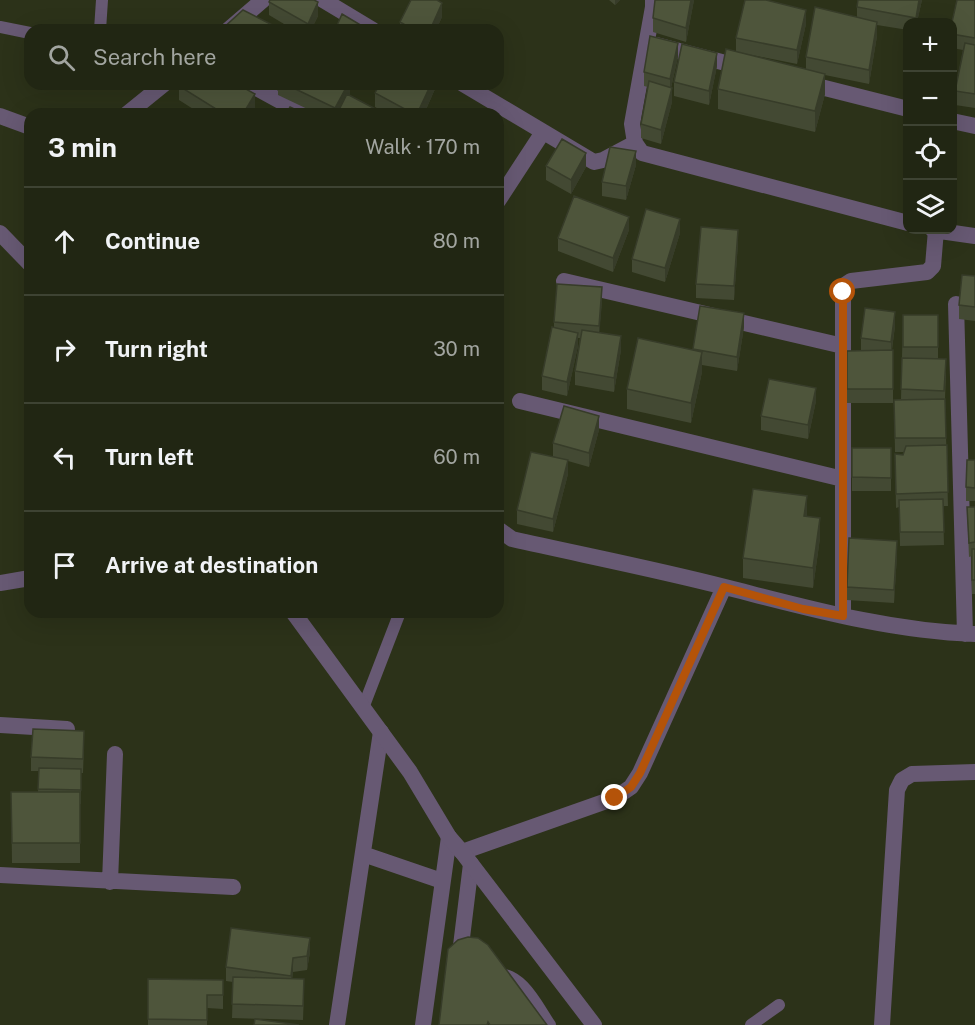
<!DOCTYPE html>
<html lang="en">
<head>
<meta charset="utf-8">
<style>
	:root { --surface:#212613; --page:#292e1c; --text:#f1f3f6; --muted:#a2a5a0; --line:#3e4333 }
	body { margin:0; font-family:"Public Sans",sans-serif; background:var(--page); color:var(--text) }
	.controls { position:absolute; right:18px; top:18px; display:grid; overflow:hidden; border-radius:12px; box-shadow:0 6px 24px #0002 }
	.controls button { width:54px; height:54px; display:grid; place-items:center; padding:0; border:0; border-bottom:2px solid var(--line); background:var(--surface); color:var(--text); font:30px sans-serif }
	.stop { position:absolute; width:18px; height:18px; margin:-14px; border:4px solid #b45309; border-radius:50%; background:#fff }
	.stop.end { background:#b45309; border-color:#fff; box-shadow:0 2px 6px #0008 }
	.list { margin:0; padding:0; list-style:none }
	h2 { display:flex; justify-content:space-between; align-items:center; height:78px; margin:0; padding:0 24px; font-size:26px }
	h2 small { font-size:20px; font-weight:400; color:var(--muted) }
	.list li { display:grid; grid-template-columns:39px 1fr auto; gap:18px; align-items:center; box-sizing:border-box; height:108px; padding:0 24px; border-top:2px solid var(--line) }
	.list b { display:block; font-size:22px; white-space:nowrap }
	.list em { font-size:20px; font-style:normal; color:var(--muted) }
	.icon { flex:none; width:33px; height:33px; fill:none; stroke:currentColor; stroke-width:2; stroke-linecap:round; stroke-linejoin:round }
	.map { position:relative; flex:none; width:975px; height:1025px; overflow:hidden }
	.search { position:absolute; background:var(--surface); box-shadow:0 6px 24px #0002; left:24px; top:24px; width:480px; height:66px; display:flex; align-items:center; gap:15px; box-sizing:border-box; padding:0 21px; border-radius:18px; color:var(--muted); font-size:22px }
	.panel { position:absolute; background:var(--surface); box-shadow:0 6px 24px #0002; left:24px; top:108px; width:480px; height:510px; border-radius:18px }
	.map>svg:first-child { display:block }
	.lines { fill:none; stroke-linecap:round; stroke-linejoin:round }
	.service { stroke:#675973; stroke-width:12 }
	.minor { stroke:#675973; stroke-width:16 }
	.tertiary { stroke:#675973; stroke-width:16 }
	.wall { fill:#434933 }
	.shaded-wall { fill:#373c29 }
	.building { fill:#4e553b; stroke:#373c29; stroke-width:1.5 }
	.route { stroke:#b45309; stroke-width:8 }
</style>
</head>
<body>
<div class="map">
<svg width="975" height="1025" viewBox="0 0 975 1025">
	<rect width="100%" height="100%" fill="#2c3219"/>
	<g class="lines">
		<!-- service -->
		<path class="service" d="M0,27L30,33
			M100,30L102,0
			M363,708L400,612
			M495,974C522,972 537,1006 550,1025
			M751,1025L779,1005"/>
		<!-- minor -->
		<path class="minor" d="M323,0L373,30
			M653,0V7L632,124L635,143L642,153L908,223
			M656,45L745,68
			M805,83L908,109
			M249,84L304,114
			M463,84L594,162L603,160L635,143
			M952,121L975,126
			M498,201L543,132
			M933,230L975,236
			M564,281L843,346
			M956,304L965,634
			M520,401L843,479
			M498,529L512,539C583,555 655,569 725,587C808,608 889,631 975,634
			M0,583L30,578
			M843,616V292L845,285L851,281L927,272L933,266L936,230
			M0,725L67,729
			M462,852L615,798L631,787L640,773L724,587
			M363,854L442,881
			M0,875L233,887
			M110,882L115,754
			M459,962L471,864
			M337,1025L381,732
			M423,1025L449,837
			M882,1025L897,790L902,780L912,774L975,772"/>
		<!-- tertiary -->
		<path class="tertiary" d="M228,30L263,0
			M127,114L164,84
			M0,116L30,127
			M0,233L30,264
			M293,612L410,772L449,837L462,852L594,1025"/>
	</g>
	<!-- wall -->
	<path class="wall" d="M609,0H620L615,5Z
		M694,0L686,42L653,32V18Z
		M922,0L917,22H908V30L877,25V36L869,84L825,75V94L815,132L718,109V89L736,51V38L806,24L797,64L747,54L806,69V57L857,17V7Z
		M975,0V108L955,105V91L963,50L952,48V22Z
		M269,2L318,16L311,30H294L269,15Z
		M442,17L436,30H400V22Z
		M678,57L671,88L672,102L661,144L641,138V124L648,87L644,86V72Z
		M717,66L709,105L674,96V82Z
		M266,84H274L272,88Z
		M278,84H350L349,96L385,114H318L278,95Z
		M435,84V89L424,114H387L375,107V93Z
		M179,86L255,108L252,114H201L179,100Z
		M636,165L626,200L602,196V182Z
		M546,166L586,167L571,194L546,180Z
		M629,230L613,272L558,251V238Z
		M680,233L665,282L632,272V259Z
		M738,243L734,300L696,298V284Z
		M975,276V321L959,319V305Z
		M602,301L599,333L621,350L614,392L575,385V371L580,338H578V346L567,396L542,390V376L554,327V322Z
		M903,315H938V359L946,373L945,399L948,506H943L944,545L900,546L899,507L896,508L895,454L903,455L904,452H895L894,400L901,399Z
		M895,326L892,350H893V403H847V351H861V338Z
		M744,327L737,371L702,365V372L691,423L627,409V389L693,350Z
		M816,401L808,439L761,430V416Z
		M599,430L589,467L568,461V474L553,532L517,524V510L553,457V443Z
		M852,448H891V491H852Z
		M975,460V501H966V487Z
		M967,507H975V594H972V556L969,557Z
		M820,538L813,588L743,578V558Z
		M897,555L894,603L847,600V587Z
		M84,745L83,773H81V804H80V863H12L11,792H38L39,771H31V757Z
		M310,952L307,970L293,972L292,979L304,993L303,1020L232,1018L233,982L226,981V967Z
		M148,979L223,980V1009L207,1008V1025H148Z"/>
	<!-- shaded-wall -->
	<path class="shaded-wall" d="M615,0H620L615,5Z
		M691,0H694L686,42V28Z
		M919,0H922L917,22H916Z
		M318,2V16L311,30H308V24Z
		M442,3V17L436,30H430Z
		M806,10V24L797,64V50Z
		M877,22V36L869,84V70Z
		M678,43V57L670,92V79Z
		M717,53V66L709,105V91Z
		M825,74V94L815,132V111Z
		M348,84H350V95L340,113L338,112V114H335V108Z
		M431,84H435V89L424,114H417Z
		M672,88V102L661,144V130Z
		M255,94V108L252,114H243Z
		M636,151V165L626,200V186Z
		M586,153V167L571,194V180Z
		M629,217V230L613,272V258Z
		M680,219V233L665,282V268Z
		M738,230V243L734,300V286Z
		M602,287V301L599,340V326Z
		M895,312V326L891,355V342Z
		M744,313V327L737,371V357Z
		M578,333V346L567,396V382Z
		M621,336V350L614,392V378Z
		M702,352V372L691,423V403Z
		M816,388V401L808,439V425Z
		M599,416V430L589,467V453Z
		M568,460V474L553,532V519Z
		M807,496V517L804,516Z
		M820,518V538L813,588V568Z
		M897,541V555L894,603V590Z
		M310,938V952L307,970V956Z
		M293,958V972L291,989V976Z"/>
	<!-- building -->
	<path class="building" d="M270,0H314L318,2L308,24L269,2Z
		M411,0H437L442,3L430,30H414L400,22Z
		M655,0H691L686,28L653,18Z
		M745,0H766L806,10L797,50L736,38Z
		M858,0H919L916,18L857,7Z
		M957,0H975V38L952,34V22Z
		M815,7L877,22L869,70L806,57Z
		M243,10L282,30H221Z
		M342,14L369,30H335Z
		M650,36L678,43L670,79L644,72Z
		M965,43L975,45V94L955,91Z
		M682,44L717,53L709,91L674,82Z
		M726,49L825,74L815,111L718,89Z
		M649,81L672,88L661,130L641,124Z
		M180,84H237L255,94L243,114H224L179,86Z
		M285,84H348L335,108Z
		M380,84H431L417,114H414L375,93Z
		M347,94L385,114H343L338,112Z
		M290,107L305,114H286Z
		M562,139L586,153L571,180L546,166Z
		M610,147L636,151L626,186L602,182Z
		M574,196L629,217L613,258L558,238Z
		M646,209L680,219L665,268L632,259Z
		M701,227L738,230L734,286L696,284Z
		M962,275L975,276V307L959,305Z
		M557,284L602,287L599,326L554,322Z
		M700,306L744,313L737,357L693,349Z
		M865,308L895,312L891,342L861,338Z
		M903,315H938V347H903Z
		M552,327L578,333L567,382L542,376Z
		M582,330L621,336L614,378L575,371Z
		M638,338L702,352L691,403L627,389Z
		M893,350V389H847V351Z
		M902,358L946,359L944,391L901,389Z
		M769,379L816,388L808,425L761,416Z
		M945,399L946,438H895L894,400Z
		M564,406L599,416L589,453L553,443Z
		M947,445L948,492L896,494L895,454L903,455L906,446Z
		M852,448H891V478L852,477Z
		M531,452L568,460L553,519L517,510Z
		M967,460H975V488L966,487Z
		M753,489L807,496L804,516L820,518L813,568L743,558Z
		M943,499L944,532H900L899,500Z
		M967,507H975V542L969,543Z
		M849,538L897,541L894,590L847,587Z
		M972,549H975V580H972Z
		M33,729L84,731L83,759L31,757Z
		M39,768L81,769V790L38,789Z
		M11,792H80V843H12Z
		M231,928L310,938L307,956L293,958L291,976L226,967Z
		M468,937L478,938L488,945L547,1025H490L488,1022L487,1025H439L448,949L458,940Z
		M233,977L304,979L303,1006L232,1004Z
		M148,979L223,980V995H207V1020L148,1019Z
		M255,1019L299,1025H254Z"/>
	<g class="lines">
		<!-- route -->
		<path class="route" d="M615,798L631,787L640,773L724,587L803,609L843,616V292"/>
	</g>
</svg>
<div class="controls">
<button>+</button>
<button>−</button>
<button><svg class="icon" aria-label="locate" viewBox="0 0 24 24"><circle cx="12" cy="12" r="6"/><path d="M12 2v4M12 18v4M2 12h4M18 12h4"/></svg></button>
<button><svg class="icon" aria-label="layers" viewBox="0 0 24 24"><path d="M12 4l9 5-9 5-9-5zM3 14l9 5 9-5"/></svg></button>
</div>
<div class="stop" style="left:843px;top:292px"></div>
<div class="stop end" style="left:615px;top:798px"></div>
<div class="search"><svg class="icon" aria-label="search" viewBox="0 0 24 24"><circle cx="10" cy="10" r="6"/><path d="M15 15l6 6"/></svg>Search here</div>
<section class="panel">
<h2>3 min<small>Walk · 170 m</small></h2>
<ul class="list">
<li><svg class="icon" aria-label="ahead" viewBox="0 0 24 24"><path d="M12 20V5M6 11l6-6 6 6"/></svg><div><b>Continue</b></div><em>80 m</em></li>
<li><svg class="icon" aria-label="right" viewBox="0 0 24 24"><path d="M7 20v-9h11M14 6l5 5-5 5"/></svg><div><b>Turn right</b></div><em>30 m</em></li>
<li><svg class="icon" aria-label="left" viewBox="0 0 24 24"><path d="M17 20v-9H6M10 6l-5 5 5 5"/></svg><div><b>Turn left</b></div><em>60 m</em></li>
<li><svg class="icon" aria-label="arrive" viewBox="0 0 24 24"><path d="M6 21V4h12l-3 4 3 4H6"/></svg><div><b>Arrive at destination</b></div></li>
</ul>
</section>
</div>
</body>
</html>
